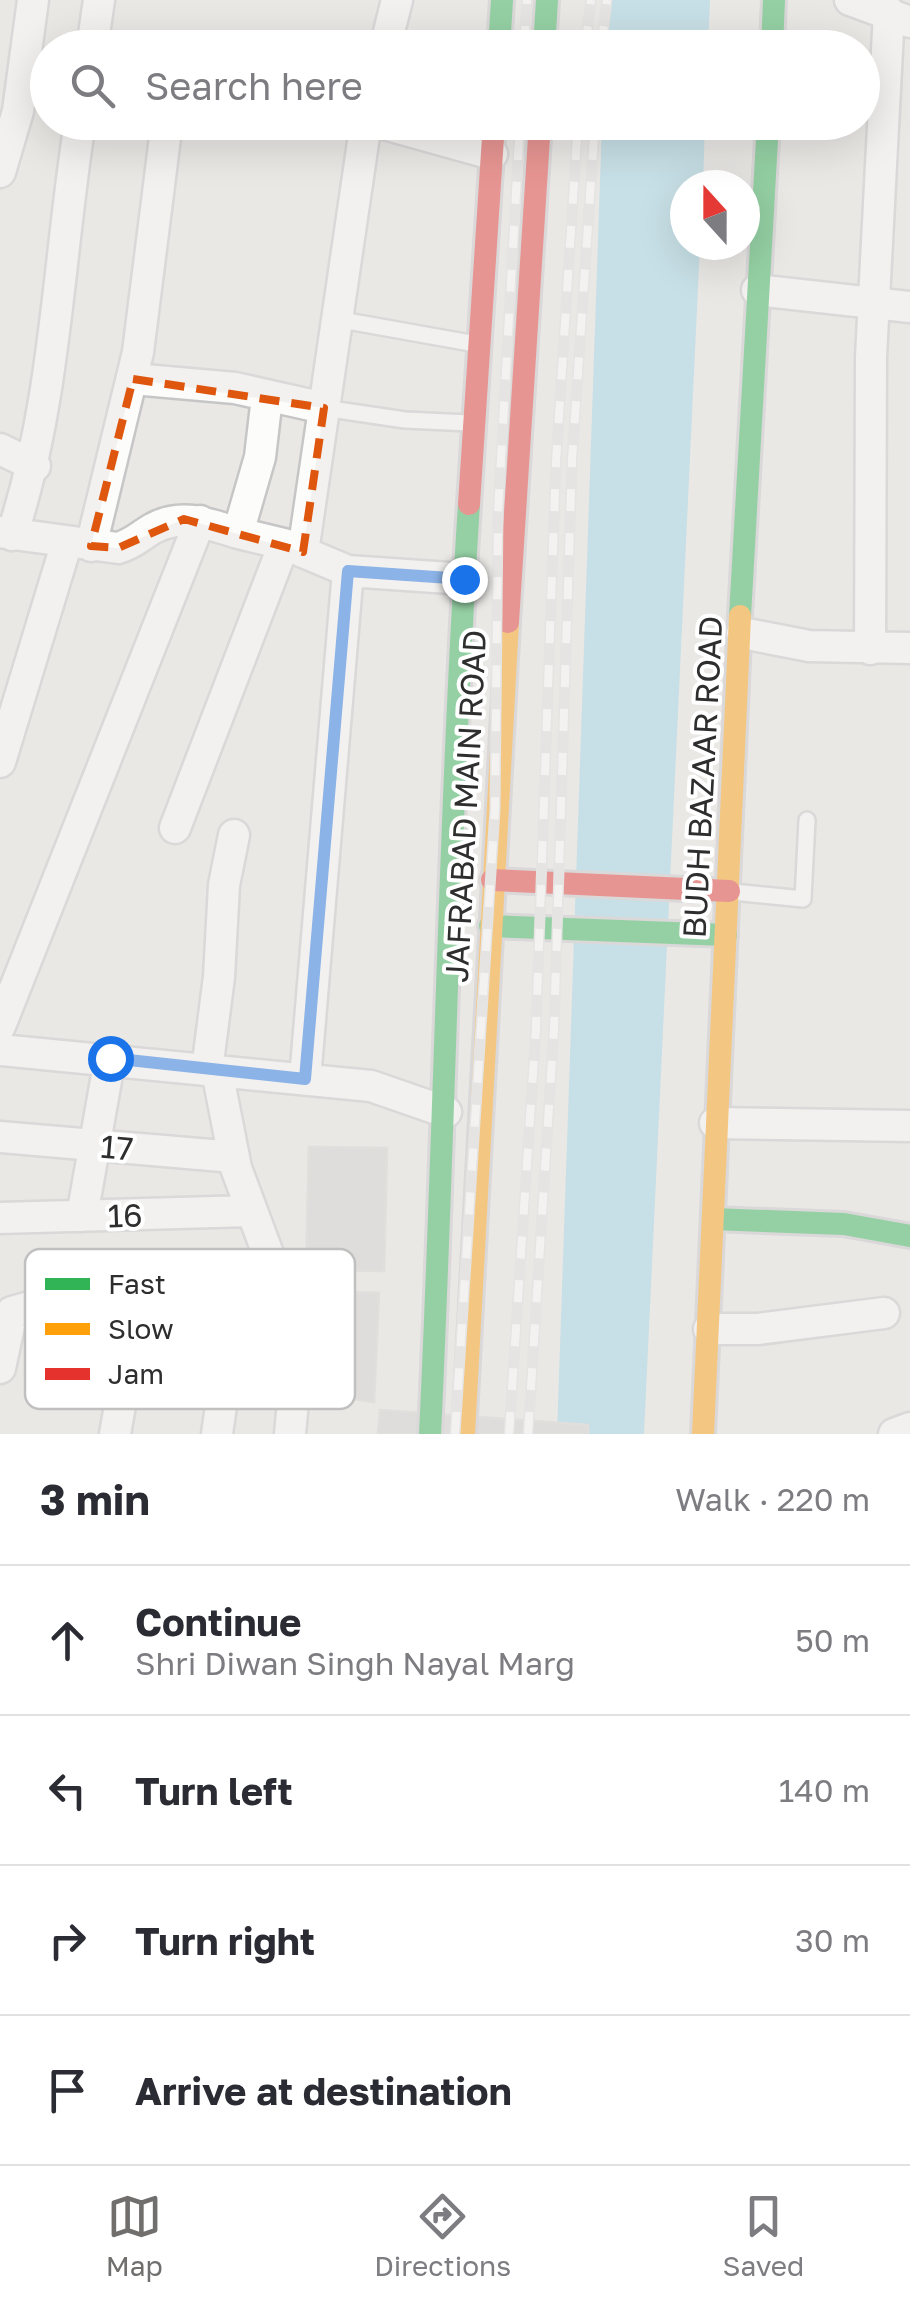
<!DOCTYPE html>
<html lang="en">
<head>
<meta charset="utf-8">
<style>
	:root { --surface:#fff; --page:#f7f7f7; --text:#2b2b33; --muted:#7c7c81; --line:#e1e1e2; --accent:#706f6e }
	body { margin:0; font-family:"Golos Text",sans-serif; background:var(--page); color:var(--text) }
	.compass { position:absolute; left:670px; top:170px; width:90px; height:90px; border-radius:50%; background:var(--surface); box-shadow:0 10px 40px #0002; rotate:339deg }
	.stop { position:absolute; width:30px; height:30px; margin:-22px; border:8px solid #1a73e8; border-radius:50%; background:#fff }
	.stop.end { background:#1a73e8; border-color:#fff; box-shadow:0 2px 10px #0008 }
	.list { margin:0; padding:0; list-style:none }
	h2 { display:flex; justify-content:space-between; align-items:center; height:130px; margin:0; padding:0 40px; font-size:42px }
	h2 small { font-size:32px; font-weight:400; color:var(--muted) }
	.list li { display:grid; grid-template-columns:65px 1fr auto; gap:30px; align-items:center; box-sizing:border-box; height:150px; padding:0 40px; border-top:2px solid var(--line) }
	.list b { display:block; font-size:38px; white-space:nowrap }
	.list p { margin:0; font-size:32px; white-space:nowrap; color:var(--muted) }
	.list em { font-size:32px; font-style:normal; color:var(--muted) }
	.icon { flex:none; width:55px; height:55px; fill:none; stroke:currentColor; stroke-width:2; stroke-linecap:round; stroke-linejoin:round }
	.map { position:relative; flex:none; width:910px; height:1434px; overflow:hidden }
	.search { position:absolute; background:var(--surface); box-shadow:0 10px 40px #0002; left:30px; right:30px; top:30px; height:110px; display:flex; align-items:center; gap:25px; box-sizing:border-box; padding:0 35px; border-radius:55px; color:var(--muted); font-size:38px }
	.sheet { height:730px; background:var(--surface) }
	nav { display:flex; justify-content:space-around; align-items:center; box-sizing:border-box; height:140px; border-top:2px solid var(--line); background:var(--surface); font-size:28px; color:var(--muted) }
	nav a { display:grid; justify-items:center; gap:5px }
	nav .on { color:var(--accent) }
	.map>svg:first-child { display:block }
	.water { fill:#9ed5e6 }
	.building { fill:#d2d0ce; stroke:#d5d4d1; stroke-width:2.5 }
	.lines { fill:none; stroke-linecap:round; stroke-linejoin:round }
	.lane-casing { stroke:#c7c6c7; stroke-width:20 }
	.street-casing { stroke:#c7c6c7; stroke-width:35 }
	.fast-casing { stroke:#c7c6c7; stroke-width:28 }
	.slow-casing { stroke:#c7c6c7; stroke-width:28 }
	.jam-casing { stroke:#c7c6c7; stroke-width:28 }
	.lane { stroke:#fcfcfb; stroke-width:15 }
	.street { stroke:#fcfcfb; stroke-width:30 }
	.fast { stroke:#30b455; stroke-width:22 }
	.slow { stroke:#ff9f0a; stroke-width:22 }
	.jam { stroke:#e5322d; stroke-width:22 }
	.rail-casing { stroke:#dfe0e1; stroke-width:11 }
	.rail { stroke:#fff; stroke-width:8; stroke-dasharray:22; stroke-linecap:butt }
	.route { stroke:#1a73e8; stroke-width:12 }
	.marked { fill:none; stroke:#df570e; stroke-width:8; stroke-dasharray:20 12; stroke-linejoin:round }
	.labels { text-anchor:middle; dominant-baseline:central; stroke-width:8; stroke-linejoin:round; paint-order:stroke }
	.street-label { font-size:32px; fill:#2e2e2e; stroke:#fff }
	.key { fill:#fff; stroke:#c0c0c0; stroke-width:2.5 }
	.key-label { font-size:28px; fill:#2e2e2e }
</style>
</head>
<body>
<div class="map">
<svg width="910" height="1434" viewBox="0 0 910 1434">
	<rect width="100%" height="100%" fill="#eae8e5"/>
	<!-- water -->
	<path class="water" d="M606,0H710L708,47H604Z
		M602,123H705L703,185H685V245H700L644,1434H557Z"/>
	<!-- building -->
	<path class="building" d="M309,1147L387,1148L384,1271L306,1270Z
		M298,1290L379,1293L374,1402L301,1391L304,1343Z
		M380,1410L588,1425V1434H378Z"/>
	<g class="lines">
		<!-- lane casing -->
		<g class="lane-casing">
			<path id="lane" d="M336,319L476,344
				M324,408L405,420L470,423
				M733,892L803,899L807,820"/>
		</g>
		<!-- street casing -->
		<g class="street-casing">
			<path id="street" d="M850,0L910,22
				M92,48L99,0
				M385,48L397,0
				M377,122L492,154
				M0,172L18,111L33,0
				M757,290L910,307
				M133,379L235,388L324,408
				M0,449L35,466
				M0,532L118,548C133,544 140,536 152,529C181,512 209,524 238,533L260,457L267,397
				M238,533L284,544L348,571L464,579
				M12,535C56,401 58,261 80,122
				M91,546L138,352L167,122
				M303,552L366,122
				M742,633L809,646L910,648
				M870,649L871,357L889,12
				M0,762L67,542
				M175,828L284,544
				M0,1026L200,521
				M0,1050L371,1086L446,1112
				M207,1070L219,977L224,885L234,835
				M217,1071L236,1168L299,1337L290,1434
				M305,1079L348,571
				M715,1123L910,1126
				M0,1137L234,1157
				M82,1216L110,1058
				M0,1218L250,1211
				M709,1329H758L884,1313
				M0,1368L12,1312L47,1302L299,1337
				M115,1434L136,1315
				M217,1434L232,1328
				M894,1434L910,1428"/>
		</g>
		<!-- fast casing -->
		<g class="fast-casing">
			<path id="fast" d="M499,48L502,0
				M544,48L547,0
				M772,48L774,0
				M740,616L768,122
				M490,926L726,935
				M713,1219L844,1224L910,1236
				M430,1434C445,1124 449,814 469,504"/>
		</g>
		<!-- slow casing -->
		<g class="slow-casing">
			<path id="slow" d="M464,1434L508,622
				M703,1434L740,616"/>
		</g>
		<!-- jam casing -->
		<g class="jam-casing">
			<path id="jam" d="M469,504L494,122
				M508,622L540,122
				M492,880L729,891"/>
		</g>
		<!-- lane -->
		<use href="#lane" class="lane"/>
		<!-- street -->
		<use href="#street" class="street"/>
		<!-- fast -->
		<use href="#fast" class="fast"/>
		<!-- slow -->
		<use href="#slow" class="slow"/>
		<!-- jam -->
		<use href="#jam" class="jam"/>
		<!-- rail casing -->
		<g class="rail-casing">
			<path id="rail" d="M524,48L527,0
				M585,48L591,0
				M601,48L607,0
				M455,1434L495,809L498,512L520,122
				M509,1434L536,1028L556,462L578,122
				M528,1434L554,1028L572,460L595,122"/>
		</g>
		<!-- rail -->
		<use href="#rail" class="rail"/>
	</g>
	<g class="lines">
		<!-- route -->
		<path class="route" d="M110,1058L305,1079L348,571L464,579"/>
	</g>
	<!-- marked area -->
	<path d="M0 0H910V1434H0ZM133,379L324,408L303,552L184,519L118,548L91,546Z" fill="#eae8e5" fill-opacity=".55" fill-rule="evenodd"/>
	<path class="marked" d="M133,379L324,408L303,552L184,519L118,548L91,546Z"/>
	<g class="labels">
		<!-- street labels -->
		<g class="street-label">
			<text transform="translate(702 777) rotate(-87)">BUDH BAZAAR ROAD</text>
			<text transform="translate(465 806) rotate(-87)">JAFRABAD MAIN ROAD</text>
			<text transform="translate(117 1147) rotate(5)">17</text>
			<text transform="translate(125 1215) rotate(-2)">16</text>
		</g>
	</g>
	<!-- legend -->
	<rect x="25" y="1249" width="330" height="160" rx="15" class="key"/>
	<rect x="45" y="1278" width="45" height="12" fill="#30b455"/>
	<rect x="45" y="1323" width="45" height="12" fill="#ff9f0a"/>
	<rect x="45" y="1368" width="45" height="12" fill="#e5322d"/>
	<g class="key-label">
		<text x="108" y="1294">Fast</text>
		<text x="108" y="1339">Slow</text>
		<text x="108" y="1384">Jam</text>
	</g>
</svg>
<svg class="compass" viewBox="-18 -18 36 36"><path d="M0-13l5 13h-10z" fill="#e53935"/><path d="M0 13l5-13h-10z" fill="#7c7c81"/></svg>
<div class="stop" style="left:110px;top:1058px"></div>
<div class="stop end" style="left:464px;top:579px"></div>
<div class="search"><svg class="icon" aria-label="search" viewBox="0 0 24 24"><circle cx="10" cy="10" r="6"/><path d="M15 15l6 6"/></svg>Search here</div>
</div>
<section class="sheet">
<h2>3 min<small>Walk · 220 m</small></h2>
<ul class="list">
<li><svg class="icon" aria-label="ahead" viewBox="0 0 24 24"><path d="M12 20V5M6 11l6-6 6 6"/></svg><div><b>Continue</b><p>Shri Diwan Singh Nayal Marg</p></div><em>50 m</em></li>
<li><svg class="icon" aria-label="left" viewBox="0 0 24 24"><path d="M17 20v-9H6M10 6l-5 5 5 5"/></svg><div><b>Turn left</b></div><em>140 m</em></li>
<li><svg class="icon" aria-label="right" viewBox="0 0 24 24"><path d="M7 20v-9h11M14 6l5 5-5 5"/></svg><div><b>Turn right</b></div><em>30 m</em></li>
<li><svg class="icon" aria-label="arrive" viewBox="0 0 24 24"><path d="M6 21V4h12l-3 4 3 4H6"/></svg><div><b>Arrive at destination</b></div></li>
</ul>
</section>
<nav>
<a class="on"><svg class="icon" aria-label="map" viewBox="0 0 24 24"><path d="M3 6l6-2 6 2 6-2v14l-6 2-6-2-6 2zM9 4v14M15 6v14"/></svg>Map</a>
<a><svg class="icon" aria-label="directions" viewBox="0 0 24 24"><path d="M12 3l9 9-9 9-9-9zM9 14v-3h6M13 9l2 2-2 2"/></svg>Directions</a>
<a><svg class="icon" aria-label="saved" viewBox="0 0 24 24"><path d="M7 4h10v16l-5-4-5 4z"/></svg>Saved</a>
</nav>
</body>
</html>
